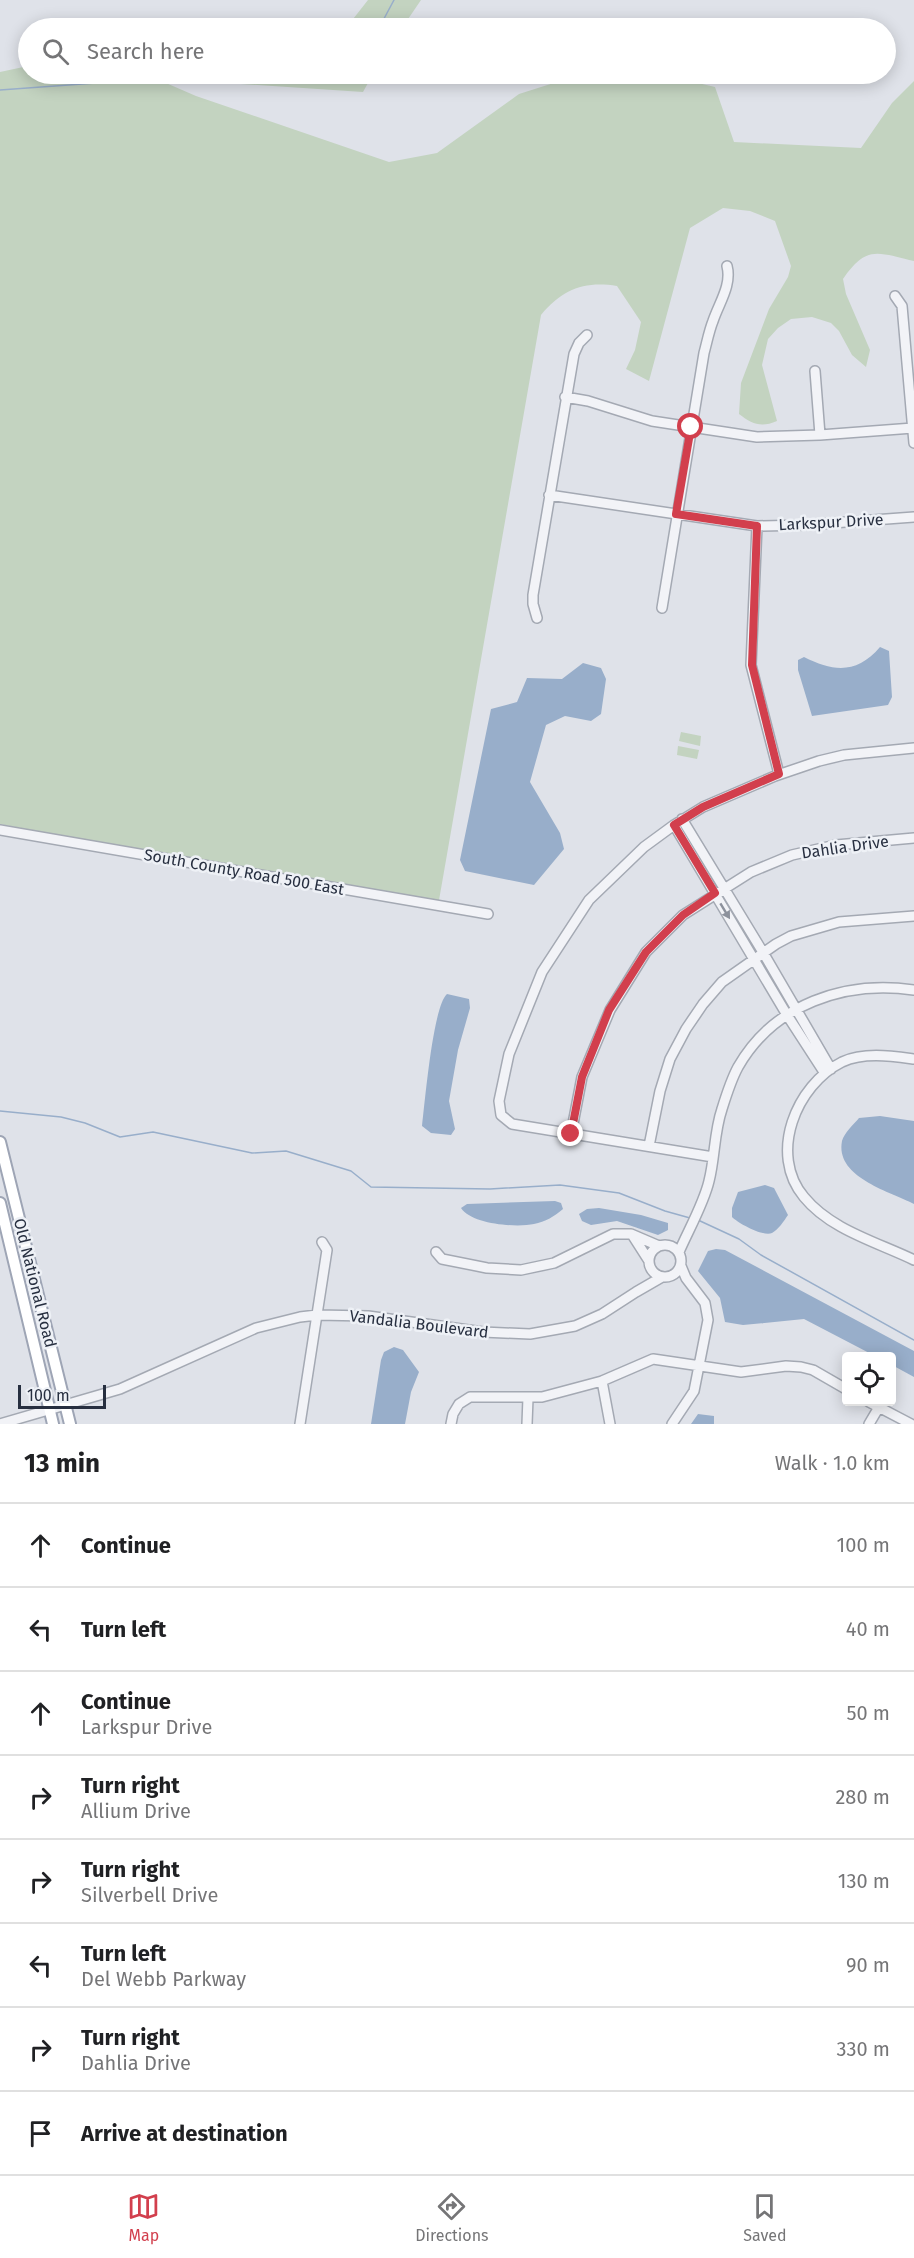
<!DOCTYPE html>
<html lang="en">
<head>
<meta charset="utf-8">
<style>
	:root { --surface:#fff; --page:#f2f2f2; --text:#202124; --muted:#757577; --line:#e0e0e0; --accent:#d23f4d }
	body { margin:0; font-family:"Fira Sans",sans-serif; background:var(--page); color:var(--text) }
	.controls { position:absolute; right:18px; bottom:18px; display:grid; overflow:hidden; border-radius:6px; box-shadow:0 3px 15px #0003 }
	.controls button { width:54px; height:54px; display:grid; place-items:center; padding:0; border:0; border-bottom:2px solid var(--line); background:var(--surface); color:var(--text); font:30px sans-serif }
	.scale { position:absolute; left:18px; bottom:15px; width:88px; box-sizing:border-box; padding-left:6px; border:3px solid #272f40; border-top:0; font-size:16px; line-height:21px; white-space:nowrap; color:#272f40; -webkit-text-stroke:4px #eef1f6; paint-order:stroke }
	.stop { position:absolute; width:18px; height:18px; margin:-14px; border:4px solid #d23f4d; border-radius:50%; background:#fff }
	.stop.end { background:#d23f4d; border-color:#fff; box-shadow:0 2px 6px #0008 }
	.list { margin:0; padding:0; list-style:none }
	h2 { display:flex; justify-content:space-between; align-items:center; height:78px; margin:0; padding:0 24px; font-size:26px }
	h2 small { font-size:20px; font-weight:400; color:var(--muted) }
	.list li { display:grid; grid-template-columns:39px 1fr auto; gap:18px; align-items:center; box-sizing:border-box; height:84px; padding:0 24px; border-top:2px solid var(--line) }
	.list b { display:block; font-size:22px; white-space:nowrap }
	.list p { margin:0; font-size:20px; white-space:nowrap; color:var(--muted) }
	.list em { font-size:20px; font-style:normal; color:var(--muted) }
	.icon { flex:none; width:33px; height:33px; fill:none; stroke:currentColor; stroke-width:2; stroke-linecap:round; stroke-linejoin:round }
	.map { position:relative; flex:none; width:914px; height:1424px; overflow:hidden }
	.search { position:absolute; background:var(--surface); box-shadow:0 3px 15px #0003; left:18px; right:18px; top:18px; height:66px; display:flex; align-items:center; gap:15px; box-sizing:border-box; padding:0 21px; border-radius:33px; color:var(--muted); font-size:22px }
	.sheet { height:750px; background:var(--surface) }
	nav { display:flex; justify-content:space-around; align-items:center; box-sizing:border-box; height:84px; border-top:2px solid var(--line); background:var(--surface); font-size:16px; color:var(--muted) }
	nav a { display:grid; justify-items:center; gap:3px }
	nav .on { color:var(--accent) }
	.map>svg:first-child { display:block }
	.green { fill:#c3d3c0 }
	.water { fill:#98aeca }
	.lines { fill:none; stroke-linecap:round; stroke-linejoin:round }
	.stream { stroke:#98aeca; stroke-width:1.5 }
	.minor-casing { stroke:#a4a9b3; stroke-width:12 }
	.major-casing { stroke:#9ea5b5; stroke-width:14 }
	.minor { stroke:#f2f3f7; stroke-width:9 }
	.major { stroke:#fff; stroke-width:10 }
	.oneway { fill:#8c919c }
	.route { stroke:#d23f4d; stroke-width:8 }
	.labels { text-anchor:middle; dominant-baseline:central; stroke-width:5; stroke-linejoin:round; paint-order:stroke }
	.street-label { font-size:16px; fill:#272f40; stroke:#eef1f6 }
</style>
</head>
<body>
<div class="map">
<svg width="914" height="1424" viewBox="0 0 914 1424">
	<rect width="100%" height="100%" fill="#dfe2e9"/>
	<!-- green -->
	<path class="green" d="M368,0H421L402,28H346Z
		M28,66V74H373L363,92L195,81L166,83L196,96L389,162L437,153L519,94L560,81L568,74H660L715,87L734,142L861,148L892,103L914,81V261C878,253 867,244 843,279L846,294L870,350L866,367L852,355L839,331L831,323L812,317L791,319L778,328L768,339L762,365L777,421C761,428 752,424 739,414L741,383L769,309L788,277L791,266L775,221L750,211L723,208L690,228L649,381L626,369L635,350L641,322L617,286C584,281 563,289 541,315L438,906L0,824V72Z
		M681,732L701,736L700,746L679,741Z
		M678,746L699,750L697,759L677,755Z"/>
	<!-- water -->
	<path class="water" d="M880,647L889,651L892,697L888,705L812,716L798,670V660L804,657C834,672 857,674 880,647Z
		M583,663L601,668L606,679L601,714L591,721L565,716L546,725L530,782L560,833L564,849L534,885L465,871L460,860L491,709L517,702L527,678L562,679Z
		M447,994L469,999L470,1008L458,1050L449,1101L455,1129L451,1135L431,1133L422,1126C425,1102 433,1006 447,994Z
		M880,1116L914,1121V1204C888,1191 835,1177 842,1141C844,1133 854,1124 859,1118Z
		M765,1185L774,1188L788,1215C784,1221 778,1230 772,1233C763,1237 738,1223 732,1217V1208L738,1192Z
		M555,1201L561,1203L563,1209C555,1216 545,1222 534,1224C516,1228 471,1224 461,1208L467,1204Z
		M599,1208L641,1215L668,1223V1230L658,1235L617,1221L591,1225L582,1221L579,1214L587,1209Z
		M716,1249L725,1250L914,1351V1377L892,1365V1356H875L804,1319L743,1325L725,1322L720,1298L698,1271L708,1251Z
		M394,1347L403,1350L419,1372L411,1392L405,1424H371L381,1360L384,1352Z
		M698,1414L714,1416V1424H691Z"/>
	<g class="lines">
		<!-- stream -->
		<path class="stream" d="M379,28L394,0
			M275,74L291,78L338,79L343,74
			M0,90L96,83L124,74
			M0,1111L61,1117L85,1123L120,1137L153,1132L252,1153L286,1151L351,1171L371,1187L490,1189L560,1185L619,1193L665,1211L690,1218
			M698,1220L739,1239L761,1255L914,1340"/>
		<!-- minor casing -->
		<g class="minor-casing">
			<path id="minor" d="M895,296L902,306L914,443
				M815,371L820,435
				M565,397L588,401L652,421L757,437L820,435L913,428
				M549,495L757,526L805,525L914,517
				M757,526L751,665L779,774
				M662,608L704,353C707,342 709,331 713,321C719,303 732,285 727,266
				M537,618L533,604V595L574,354L579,343L587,335
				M682,819L764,954L831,1069
				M674,825L787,1015L824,1072
				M0,830L488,914
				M914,1059C891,1056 864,1052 842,1062C796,1085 768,1154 804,1197C831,1230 877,1242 914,1260
				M571,1134L582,1077L610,1010L646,952L683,915L751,872L792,855L836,845L914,838
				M649,1146L660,1091L670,1059L686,1029L703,1004L722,982L776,944L791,936L839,922L914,916
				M713,1157L512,1124L501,1115L499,1101L509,1054L542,972L589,900L644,847L674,825L703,807L775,776L819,761L844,755L914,748
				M633,1236L649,1261
				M649 1261a16 16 0 1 1 32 0a16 16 0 1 1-32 0Z
				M436,1252L442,1259L487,1268L521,1270L554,1263L613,1234H631L659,1246
				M679,1252C688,1231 704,1203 709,1181C715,1158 714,1132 722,1109C726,1096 731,1080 738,1067C774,1004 845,980 914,990
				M602,1381L610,1424
				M869,1402L911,1424
				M0,1424L120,1389L256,1328L300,1317L317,1315L368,1316L483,1332L530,1334L575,1326L602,1314L636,1292L662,1277
				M300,1424L327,1250L322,1242
				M451,1424L453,1414L459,1404L470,1397H542L602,1381L653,1359L741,1372L786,1366L801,1367L813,1370L846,1389
				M527,1424L528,1398
				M672,1424L694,1391L708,1320L705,1303L686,1278L681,1266
				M869,1424L879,1407"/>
		</g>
		<!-- major casing -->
		<g class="major-casing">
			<path id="major" d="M0,1142L70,1424
				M0,1203L53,1424"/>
		</g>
		<!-- minor -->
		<use href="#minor" class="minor"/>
		<!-- major -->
		<use href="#major" class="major"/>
	</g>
	<!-- one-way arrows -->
	<defs><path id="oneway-solid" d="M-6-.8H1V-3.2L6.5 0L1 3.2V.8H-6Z" transform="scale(1.5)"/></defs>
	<use class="oneway" href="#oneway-solid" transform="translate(725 911) rotate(59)"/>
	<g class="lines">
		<!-- route -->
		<path class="route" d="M571,1134L582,1077L609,1010L646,952L683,915L715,893L674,825L703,807L779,774L752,665L757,526L676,514L691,427"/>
	</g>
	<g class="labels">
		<!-- street labels -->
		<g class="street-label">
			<text transform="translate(831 522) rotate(-3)">Larkspur Drive</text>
			<text transform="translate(845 847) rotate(-8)">Dahlia Drive</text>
			<text transform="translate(244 872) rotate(10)">South County Road 500 East</text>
			<text transform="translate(35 1283) rotate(76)">Old National Road</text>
			<text transform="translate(419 1324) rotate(7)">Vandalia Boulevard</text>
		</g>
	</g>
</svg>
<div class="controls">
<button><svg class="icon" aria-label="locate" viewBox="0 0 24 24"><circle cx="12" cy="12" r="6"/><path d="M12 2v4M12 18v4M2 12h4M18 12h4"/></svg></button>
</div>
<div class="scale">100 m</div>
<div class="stop" style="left:691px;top:427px"></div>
<div class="stop end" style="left:571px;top:1134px"></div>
<div class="search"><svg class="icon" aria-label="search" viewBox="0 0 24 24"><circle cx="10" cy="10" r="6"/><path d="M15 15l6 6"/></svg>Search here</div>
</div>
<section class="sheet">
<h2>13 min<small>Walk · 1.0 km</small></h2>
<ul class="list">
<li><svg class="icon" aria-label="ahead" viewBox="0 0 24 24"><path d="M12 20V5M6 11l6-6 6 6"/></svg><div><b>Continue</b></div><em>100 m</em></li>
<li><svg class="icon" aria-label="left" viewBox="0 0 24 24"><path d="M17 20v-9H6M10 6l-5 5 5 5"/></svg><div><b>Turn left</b></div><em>40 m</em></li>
<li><svg class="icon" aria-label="ahead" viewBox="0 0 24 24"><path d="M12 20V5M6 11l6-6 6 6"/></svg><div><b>Continue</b><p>Larkspur Drive</p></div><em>50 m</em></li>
<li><svg class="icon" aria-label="right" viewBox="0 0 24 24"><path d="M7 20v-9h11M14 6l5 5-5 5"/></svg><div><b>Turn right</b><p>Allium Drive</p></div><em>280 m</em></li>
<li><svg class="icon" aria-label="right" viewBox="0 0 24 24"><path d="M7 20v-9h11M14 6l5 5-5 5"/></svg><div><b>Turn right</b><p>Silverbell Drive</p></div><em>130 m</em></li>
<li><svg class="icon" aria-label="left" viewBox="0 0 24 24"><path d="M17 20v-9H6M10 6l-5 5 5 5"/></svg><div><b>Turn left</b><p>Del Webb Parkway</p></div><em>90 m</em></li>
<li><svg class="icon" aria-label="right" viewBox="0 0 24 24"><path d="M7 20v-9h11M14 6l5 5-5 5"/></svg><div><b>Turn right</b><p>Dahlia Drive</p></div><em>330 m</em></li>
<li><svg class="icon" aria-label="arrive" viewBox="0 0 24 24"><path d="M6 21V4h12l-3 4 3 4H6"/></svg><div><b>Arrive at destination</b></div></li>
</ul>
</section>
<nav>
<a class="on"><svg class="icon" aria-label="map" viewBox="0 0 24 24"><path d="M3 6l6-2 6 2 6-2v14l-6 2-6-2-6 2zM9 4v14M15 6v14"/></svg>Map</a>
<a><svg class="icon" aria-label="directions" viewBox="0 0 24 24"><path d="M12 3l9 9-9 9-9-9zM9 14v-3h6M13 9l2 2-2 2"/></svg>Directions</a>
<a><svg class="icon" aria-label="saved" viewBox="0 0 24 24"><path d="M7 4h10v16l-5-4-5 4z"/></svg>Saved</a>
</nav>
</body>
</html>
